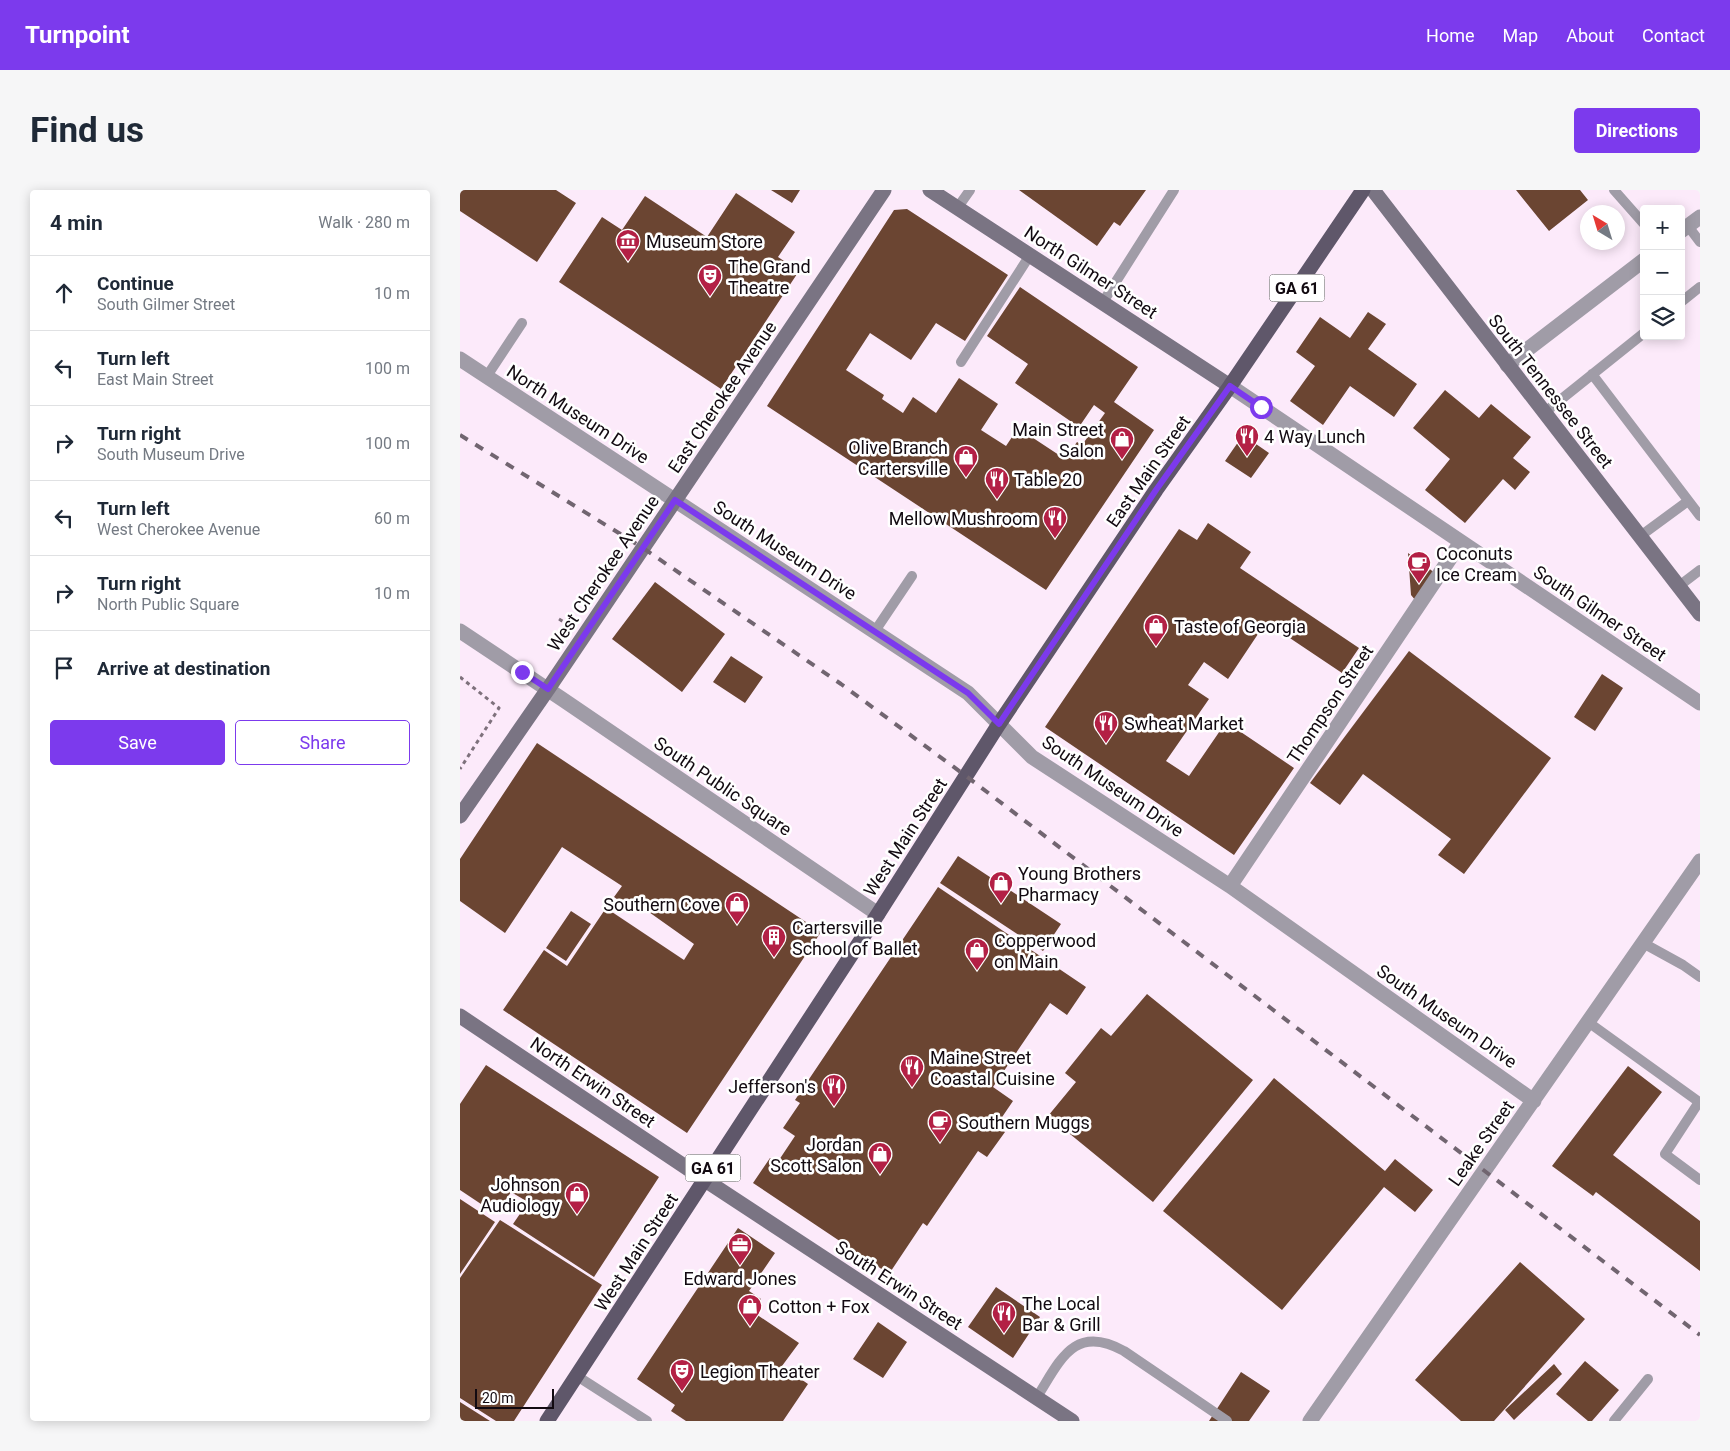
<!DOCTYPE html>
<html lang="en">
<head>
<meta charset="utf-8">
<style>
	:root { --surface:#fff; --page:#f6f6f7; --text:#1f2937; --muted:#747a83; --line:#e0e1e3; --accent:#7c3aed }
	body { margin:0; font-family:Roboto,sans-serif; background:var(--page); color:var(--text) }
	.controls { position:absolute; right:15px; top:15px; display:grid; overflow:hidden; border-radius:5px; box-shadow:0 2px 12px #0003 }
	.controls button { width:45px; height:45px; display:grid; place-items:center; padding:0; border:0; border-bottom:1px solid var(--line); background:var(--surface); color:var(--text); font:25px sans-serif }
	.compass { position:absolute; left:1120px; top:15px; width:45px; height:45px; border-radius:50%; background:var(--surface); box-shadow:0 2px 12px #0003; rotate:322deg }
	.scale { position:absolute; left:15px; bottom:12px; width:79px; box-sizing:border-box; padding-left:5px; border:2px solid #120a11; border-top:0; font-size:14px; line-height:18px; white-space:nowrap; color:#120a11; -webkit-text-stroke:4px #fff; paint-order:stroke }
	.stop { position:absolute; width:15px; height:15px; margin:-11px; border:4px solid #7c3aed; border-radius:50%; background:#fff }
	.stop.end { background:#7c3aed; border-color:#fff; box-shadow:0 1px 5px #0008 }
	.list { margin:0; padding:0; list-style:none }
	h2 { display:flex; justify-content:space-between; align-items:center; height:65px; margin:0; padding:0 20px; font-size:21px }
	h2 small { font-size:16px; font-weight:400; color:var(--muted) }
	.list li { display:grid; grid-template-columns:32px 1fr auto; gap:15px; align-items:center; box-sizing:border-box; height:75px; padding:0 20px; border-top:1px solid var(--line) }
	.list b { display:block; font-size:19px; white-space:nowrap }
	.list p { margin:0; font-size:16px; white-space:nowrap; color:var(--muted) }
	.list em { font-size:16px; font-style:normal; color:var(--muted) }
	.actions { display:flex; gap:10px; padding:15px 20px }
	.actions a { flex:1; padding:11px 0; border:1px solid var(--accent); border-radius:5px; text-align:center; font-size:18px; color:var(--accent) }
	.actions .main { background:var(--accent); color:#fff }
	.icon { flex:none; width:28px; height:28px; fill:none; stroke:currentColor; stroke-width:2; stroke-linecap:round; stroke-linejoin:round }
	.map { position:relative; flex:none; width:1240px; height:1231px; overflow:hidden; border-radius:5px }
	header { display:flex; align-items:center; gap:30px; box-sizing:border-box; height:70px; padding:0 25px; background:var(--accent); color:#fff }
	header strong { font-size:24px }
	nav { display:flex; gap:28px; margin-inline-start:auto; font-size:18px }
	.intro { display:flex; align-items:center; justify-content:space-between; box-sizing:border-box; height:120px; padding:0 30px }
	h1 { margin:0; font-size:35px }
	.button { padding:12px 22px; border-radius:5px; background:var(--accent); color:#fff; font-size:18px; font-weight:700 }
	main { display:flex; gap:30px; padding:0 30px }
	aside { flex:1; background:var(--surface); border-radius:5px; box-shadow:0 2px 12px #0003 }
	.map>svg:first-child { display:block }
	.building { fill:#6b4532 }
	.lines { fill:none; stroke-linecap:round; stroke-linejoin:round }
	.path { stroke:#7e717c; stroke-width:3; stroke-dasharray:4 4; stroke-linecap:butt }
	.lane { stroke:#a09ca7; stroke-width:10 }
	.street { stroke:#a09ca7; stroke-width:15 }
	.secondary { stroke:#7a7483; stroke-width:15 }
	.primary { stroke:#5f576a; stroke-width:15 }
	.rail { stroke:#716570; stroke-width:4; stroke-dasharray:9 9; stroke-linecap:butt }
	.route { stroke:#7c3aed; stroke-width:6 }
	.labels { text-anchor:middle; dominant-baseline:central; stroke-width:5; stroke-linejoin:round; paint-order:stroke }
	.shield { fill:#fff; stroke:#595458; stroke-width:1 }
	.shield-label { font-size:16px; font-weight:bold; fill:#120a11 }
	.poi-label { font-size:18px; fill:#120a11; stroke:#fff; text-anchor:start }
	.street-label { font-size:18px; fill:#120a11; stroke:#fff }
</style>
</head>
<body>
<header>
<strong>Turnpoint</strong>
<nav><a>Home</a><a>Map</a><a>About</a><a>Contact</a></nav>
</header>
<div class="intro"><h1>Find us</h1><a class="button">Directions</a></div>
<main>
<aside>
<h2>4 min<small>Walk · 280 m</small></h2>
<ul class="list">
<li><svg class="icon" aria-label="ahead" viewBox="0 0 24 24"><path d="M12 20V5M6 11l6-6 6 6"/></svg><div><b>Continue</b><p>South Gilmer Street</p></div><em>10 m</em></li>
<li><svg class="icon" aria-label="left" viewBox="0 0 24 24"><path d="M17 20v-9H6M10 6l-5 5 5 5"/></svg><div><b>Turn left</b><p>East Main Street</p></div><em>100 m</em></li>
<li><svg class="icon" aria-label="right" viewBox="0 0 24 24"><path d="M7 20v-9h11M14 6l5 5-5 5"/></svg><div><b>Turn right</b><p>South Museum Drive</p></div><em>100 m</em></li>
<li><svg class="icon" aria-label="left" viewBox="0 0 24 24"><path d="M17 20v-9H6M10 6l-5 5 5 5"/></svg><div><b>Turn left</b><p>West Cherokee Avenue</p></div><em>60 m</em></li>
<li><svg class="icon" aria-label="right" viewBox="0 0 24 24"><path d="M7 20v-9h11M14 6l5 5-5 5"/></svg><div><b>Turn right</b><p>North Public Square</p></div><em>10 m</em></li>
<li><svg class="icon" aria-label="arrive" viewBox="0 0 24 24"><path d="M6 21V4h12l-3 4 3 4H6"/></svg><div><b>Arrive at destination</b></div></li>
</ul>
<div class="actions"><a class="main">Save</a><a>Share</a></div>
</aside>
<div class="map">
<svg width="1240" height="1231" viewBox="0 0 1240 1231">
	<rect width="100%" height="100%" fill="#fceafa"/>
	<!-- building -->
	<path class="building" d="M0,0H96L116,13L77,72L0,21Z
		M311,0H340L332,13Z
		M559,0H686L660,36L654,32L637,56Z
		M1056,0H1120L1128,10L1089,41Z
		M276,3L335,42L318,67L339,81L261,199L99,92L142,27L162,40L185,6L247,47Z
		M447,19L548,85L505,151L476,133L451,170L410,143L386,180L424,205L422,209L443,223L453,207L476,223L499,188L538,214L521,240L546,256L558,238L605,269L617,252L622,255L645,223L634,215L619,237L555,193L568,174L527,146L560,97L678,177L654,212L694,240L586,400L307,216L434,20Z
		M908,122L926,134L908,159L957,194L934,227L890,196L863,235L830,211L855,176L836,162L860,127L890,148Z
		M985,200L1019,228L1031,214L1071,247L1053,268L1070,282L1055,300L1043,289L1005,333L965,300L990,269L953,238Z
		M783,245L809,263L791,288L765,271Z
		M748,333L791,362L780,378L899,458L882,483L806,432L768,489L744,472L728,495L749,509L706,571L729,586L766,532L834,578L774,665L585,537L719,339L737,350Z
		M948,363L975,383L956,411L951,405Z
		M195,392L265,444L222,502L152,449Z
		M949,461L1091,568L1004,684L978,665L991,649L903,584L880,615L850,593Z
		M271,466L303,487L285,513L253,492Z
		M1142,484L1163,498L1135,541L1114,527Z
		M77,553L361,742L227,943L43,820L84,760L107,776L146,718L224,770L234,754L179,715L175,722L154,707L162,696L102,657L45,743L0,711V669Z
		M498,666L601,734L583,761L480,693Z
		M478,697L626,797L607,825L590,813L533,897L553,911L536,936L545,942L527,967L518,961L467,1036L463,1033L429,1084L293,993L310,968L317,973L335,946L323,938L340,913L335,910Z
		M111,721L131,734L106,771L86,758Z
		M687,804L793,890L693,1012L588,926L616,892L605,883L641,838L651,846Z
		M26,875L199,987L134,1087L53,1034L68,1012L51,1002L36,1024L0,1000V914Z
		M1168,876L1202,902L1153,965L1240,1031V1081L1136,1002L1133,1006L1092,976Z
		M814,888L925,981L935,969L973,1000L955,1022L924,997L822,1120L703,1021Z
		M0,1009L35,1032L0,1084Z
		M40,1030L142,1095L54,1231H36L0,1208V1088Z
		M278,1038L315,1063L289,1101L301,1109L293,1122L339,1153L322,1176L348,1194L323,1231H226L211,1221L215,1215L177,1189Z
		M1060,1072L1125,1129L1034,1231H1001L955,1190Z
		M536,1097L580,1127L553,1168L508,1137Z
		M418,1132L447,1152L423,1188L393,1169Z
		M1125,1171L1159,1200L1132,1231H1128L1096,1204Z
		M1094,1174L1102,1184L1054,1230L1045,1220Z
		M781,1182L810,1201L789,1231H749Z
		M0,1212L30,1231H0Z"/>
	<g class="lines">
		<!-- path -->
		<path class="path" d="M99,429L107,434
			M0,487L39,518L0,579"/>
		<!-- lane -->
		<path class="lane" d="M1154,0L1184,34
			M498,17L510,0
			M1228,36L1240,52
			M643,112L714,0
			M1221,112L1240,97
			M501,172L570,65
			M1132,184L1240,326
			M27,186L62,133
			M1084,223L1184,143
			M1179,347L1228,311
			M1219,396L1240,380
			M415,441L452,386
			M1183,753L1223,775L1240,787
			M1128,832L1239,912L1205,964L1240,990
			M117,1186L187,1231
			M577,1207C600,1171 614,1133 664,1161L767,1231
			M1154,1231L1188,1189"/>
		<!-- street -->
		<path class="street" d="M1221,41L1240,27
			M0,169L508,503L572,567L770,696L1074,911
			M1047,175L1184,70
			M770,196L1240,513
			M0,441L102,509L418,724
			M770,696L1001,352
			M850,1231L1240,671"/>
		<!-- secondary -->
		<path class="secondary" d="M470,0L770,196
			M913,0L1240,424
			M0,626L88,499L424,0
			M0,826L245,990L612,1231"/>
		<!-- primary -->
		<path class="primary" d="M87,1231L418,724L539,534L696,300L770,196L903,0"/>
		<!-- rail -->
		<path class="rail" d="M0,245L183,358L381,494L506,586L1240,1145"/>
	</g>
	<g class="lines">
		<!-- route -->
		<path class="route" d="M62,482L88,499L215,310L508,503L539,534L696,300L770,196L801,217"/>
	</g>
	<!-- icons -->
	<defs>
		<g id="museum-pin" transform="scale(1.25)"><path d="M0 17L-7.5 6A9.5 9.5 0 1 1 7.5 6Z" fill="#b32045" stroke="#fff"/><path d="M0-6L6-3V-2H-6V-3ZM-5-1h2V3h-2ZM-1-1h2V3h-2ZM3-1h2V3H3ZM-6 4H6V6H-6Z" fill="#fff"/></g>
		<g id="theatre-pin" transform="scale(1.25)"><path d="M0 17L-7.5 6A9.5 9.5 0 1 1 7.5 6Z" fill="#b32045" stroke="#fff"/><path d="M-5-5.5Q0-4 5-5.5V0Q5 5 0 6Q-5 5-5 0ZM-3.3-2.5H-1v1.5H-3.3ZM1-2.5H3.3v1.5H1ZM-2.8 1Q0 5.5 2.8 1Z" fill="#fff"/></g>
		<g id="restaurant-pin" transform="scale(1.25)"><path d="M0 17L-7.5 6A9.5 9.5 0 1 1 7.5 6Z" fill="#b32045" stroke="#fff"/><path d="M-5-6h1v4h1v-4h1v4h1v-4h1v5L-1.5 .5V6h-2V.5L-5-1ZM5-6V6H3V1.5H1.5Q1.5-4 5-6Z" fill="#fff"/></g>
		<g id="shop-pin" transform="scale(1.25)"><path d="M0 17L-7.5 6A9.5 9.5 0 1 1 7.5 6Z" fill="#b32045" stroke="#fff"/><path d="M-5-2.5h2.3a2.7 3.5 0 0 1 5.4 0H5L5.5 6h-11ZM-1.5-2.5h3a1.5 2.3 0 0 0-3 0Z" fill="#fff"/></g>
		<g id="cafe-pin" transform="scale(1.25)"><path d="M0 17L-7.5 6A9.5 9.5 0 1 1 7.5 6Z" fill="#b32045" stroke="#fff"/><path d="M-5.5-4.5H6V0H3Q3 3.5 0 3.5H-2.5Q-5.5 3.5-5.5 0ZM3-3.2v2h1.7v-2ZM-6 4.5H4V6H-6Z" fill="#fff"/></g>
		<g id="building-pin" transform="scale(1.25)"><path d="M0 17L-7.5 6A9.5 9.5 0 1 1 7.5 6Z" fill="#b32045" stroke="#fff"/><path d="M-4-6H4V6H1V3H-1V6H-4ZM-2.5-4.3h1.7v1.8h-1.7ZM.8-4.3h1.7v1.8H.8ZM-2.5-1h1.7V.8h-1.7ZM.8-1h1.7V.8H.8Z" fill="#fff"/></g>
		<g id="office-pin" transform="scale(1.25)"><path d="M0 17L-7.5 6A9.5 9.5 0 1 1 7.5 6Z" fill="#b32045" stroke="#fff"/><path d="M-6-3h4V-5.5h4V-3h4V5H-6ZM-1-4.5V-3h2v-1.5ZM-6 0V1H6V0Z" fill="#fff"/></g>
	</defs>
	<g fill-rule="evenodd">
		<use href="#museum-pin" x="168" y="51"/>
		<use href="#theatre-pin" x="250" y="86"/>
		<use href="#restaurant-pin" x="787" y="246"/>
		<use href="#shop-pin" x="662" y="249"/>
		<use href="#shop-pin" x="506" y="267"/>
		<use href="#restaurant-pin" x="537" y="289"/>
		<use href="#restaurant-pin" x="595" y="328"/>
		<use href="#cafe-pin" x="959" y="373"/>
		<use href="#shop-pin" x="696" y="436"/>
		<use href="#restaurant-pin" x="646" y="533"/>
		<use href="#shop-pin" x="541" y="693"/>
		<use href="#shop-pin" x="277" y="714"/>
		<use href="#building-pin" x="314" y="747"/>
		<use href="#shop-pin" x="517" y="760"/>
		<use href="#restaurant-pin" x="452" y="877"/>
		<use href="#restaurant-pin" x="374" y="896"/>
		<use href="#cafe-pin" x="480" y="932"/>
		<use href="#shop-pin" x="420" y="964"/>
		<use href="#shop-pin" x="117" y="1004"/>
		<use href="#office-pin" x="280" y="1055"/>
		<use href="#shop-pin" x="290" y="1116"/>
		<use href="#restaurant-pin" x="544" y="1123"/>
		<use href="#theatre-pin" x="222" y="1181"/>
	</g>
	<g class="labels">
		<!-- shield labels -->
		<g class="shield">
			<rect x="809.5" y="84.5" width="55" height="27" rx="4"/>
			<rect x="225.5" y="964.5" width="55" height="27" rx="4"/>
		</g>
		<g class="shield-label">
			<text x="837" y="98">GA 61</text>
			<text x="253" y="978">GA 61</text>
		</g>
		<!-- poi labels -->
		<g class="poi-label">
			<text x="186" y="51">Museum Store</text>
			<text x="268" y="76">The Grand<tspan x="268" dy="21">Theatre</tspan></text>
			<text x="644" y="239" text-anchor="end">Main Street<tspan x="644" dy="21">Salon</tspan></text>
			<text x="804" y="246">4 Way Lunch</text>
			<text x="488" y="257" text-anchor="end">Olive Branch<tspan x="488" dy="21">Cartersville</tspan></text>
			<text x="554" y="289">Table 20</text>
			<text x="578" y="328" text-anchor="end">Mellow Mushroom</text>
			<text x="976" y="363">Coconuts<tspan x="976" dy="21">Ice Cream</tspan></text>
			<text x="714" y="436">Taste of Georgia</text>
			<text x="664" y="533">Swheat Market</text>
			<text x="558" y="683">Young Brothers<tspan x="558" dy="21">Pharmacy</tspan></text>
			<text x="260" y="714" text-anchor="end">Southern Cove</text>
			<text x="332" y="737">Cartersville<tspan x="332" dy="21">School of Ballet</tspan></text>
			<text x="534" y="750">Copperwood<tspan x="534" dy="21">on Main</tspan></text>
			<text x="470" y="867">Maine Street<tspan x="470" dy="21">Coastal Cuisine</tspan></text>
			<text x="356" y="896" text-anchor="end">Jefferson's</text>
			<text x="498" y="932">Southern Muggs</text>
			<text x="402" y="954" text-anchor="end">Jordan<tspan x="402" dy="21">Scott Salon</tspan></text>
			<text x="100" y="994" text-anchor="end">Johnson<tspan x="100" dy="21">Audiology</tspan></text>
			<text x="280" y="1088" text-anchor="middle">Edward Jones</text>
			<text x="562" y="1113">The Local<tspan x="562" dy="21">Bar &amp; Grill</tspan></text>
			<text x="308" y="1116">Cotton + Fox</text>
			<text x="240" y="1181">Legion Theater</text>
		</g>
		<!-- street labels -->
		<g class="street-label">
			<text transform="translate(631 82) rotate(33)">North Gilmer Street</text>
			<text transform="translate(1091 201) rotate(52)">South Tennessee Street</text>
			<text transform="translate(262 207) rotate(-56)">East Cherokee Avenue</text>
			<text transform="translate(118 224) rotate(33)">North Museum Drive</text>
			<text transform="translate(688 281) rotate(-55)">East Main Street</text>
			<text transform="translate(325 360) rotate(33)">South Museum Drive</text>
			<text transform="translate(143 383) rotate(-56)">West Cherokee Avenue</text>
			<text transform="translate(1140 423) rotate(34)">South Gilmer Street</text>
			<text transform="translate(870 514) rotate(-56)">Thompson Street</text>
			<text transform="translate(263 596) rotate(34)">South Public Square</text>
			<text transform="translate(653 596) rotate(34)">South Museum Drive</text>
			<text transform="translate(445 647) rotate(-57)">West Main Street</text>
			<text transform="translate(987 826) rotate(35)">South Museum Drive</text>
			<text transform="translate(133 892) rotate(34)">North Erwin Street</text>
			<text transform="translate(1021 953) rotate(-55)">Leake Street</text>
			<text transform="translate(176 1062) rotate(-57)">West Main Street</text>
			<text transform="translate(439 1095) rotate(33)">South Erwin Street</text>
		</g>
	</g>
</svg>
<div class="controls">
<button>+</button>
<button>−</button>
<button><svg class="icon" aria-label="layers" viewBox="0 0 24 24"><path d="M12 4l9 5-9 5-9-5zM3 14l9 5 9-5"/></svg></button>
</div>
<svg class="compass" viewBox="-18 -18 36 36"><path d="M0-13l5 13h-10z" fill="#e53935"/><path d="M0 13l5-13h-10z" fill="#747a83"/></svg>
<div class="scale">20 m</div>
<div class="stop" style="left:801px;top:217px"></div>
<div class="stop end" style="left:62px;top:482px"></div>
</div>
</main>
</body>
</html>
